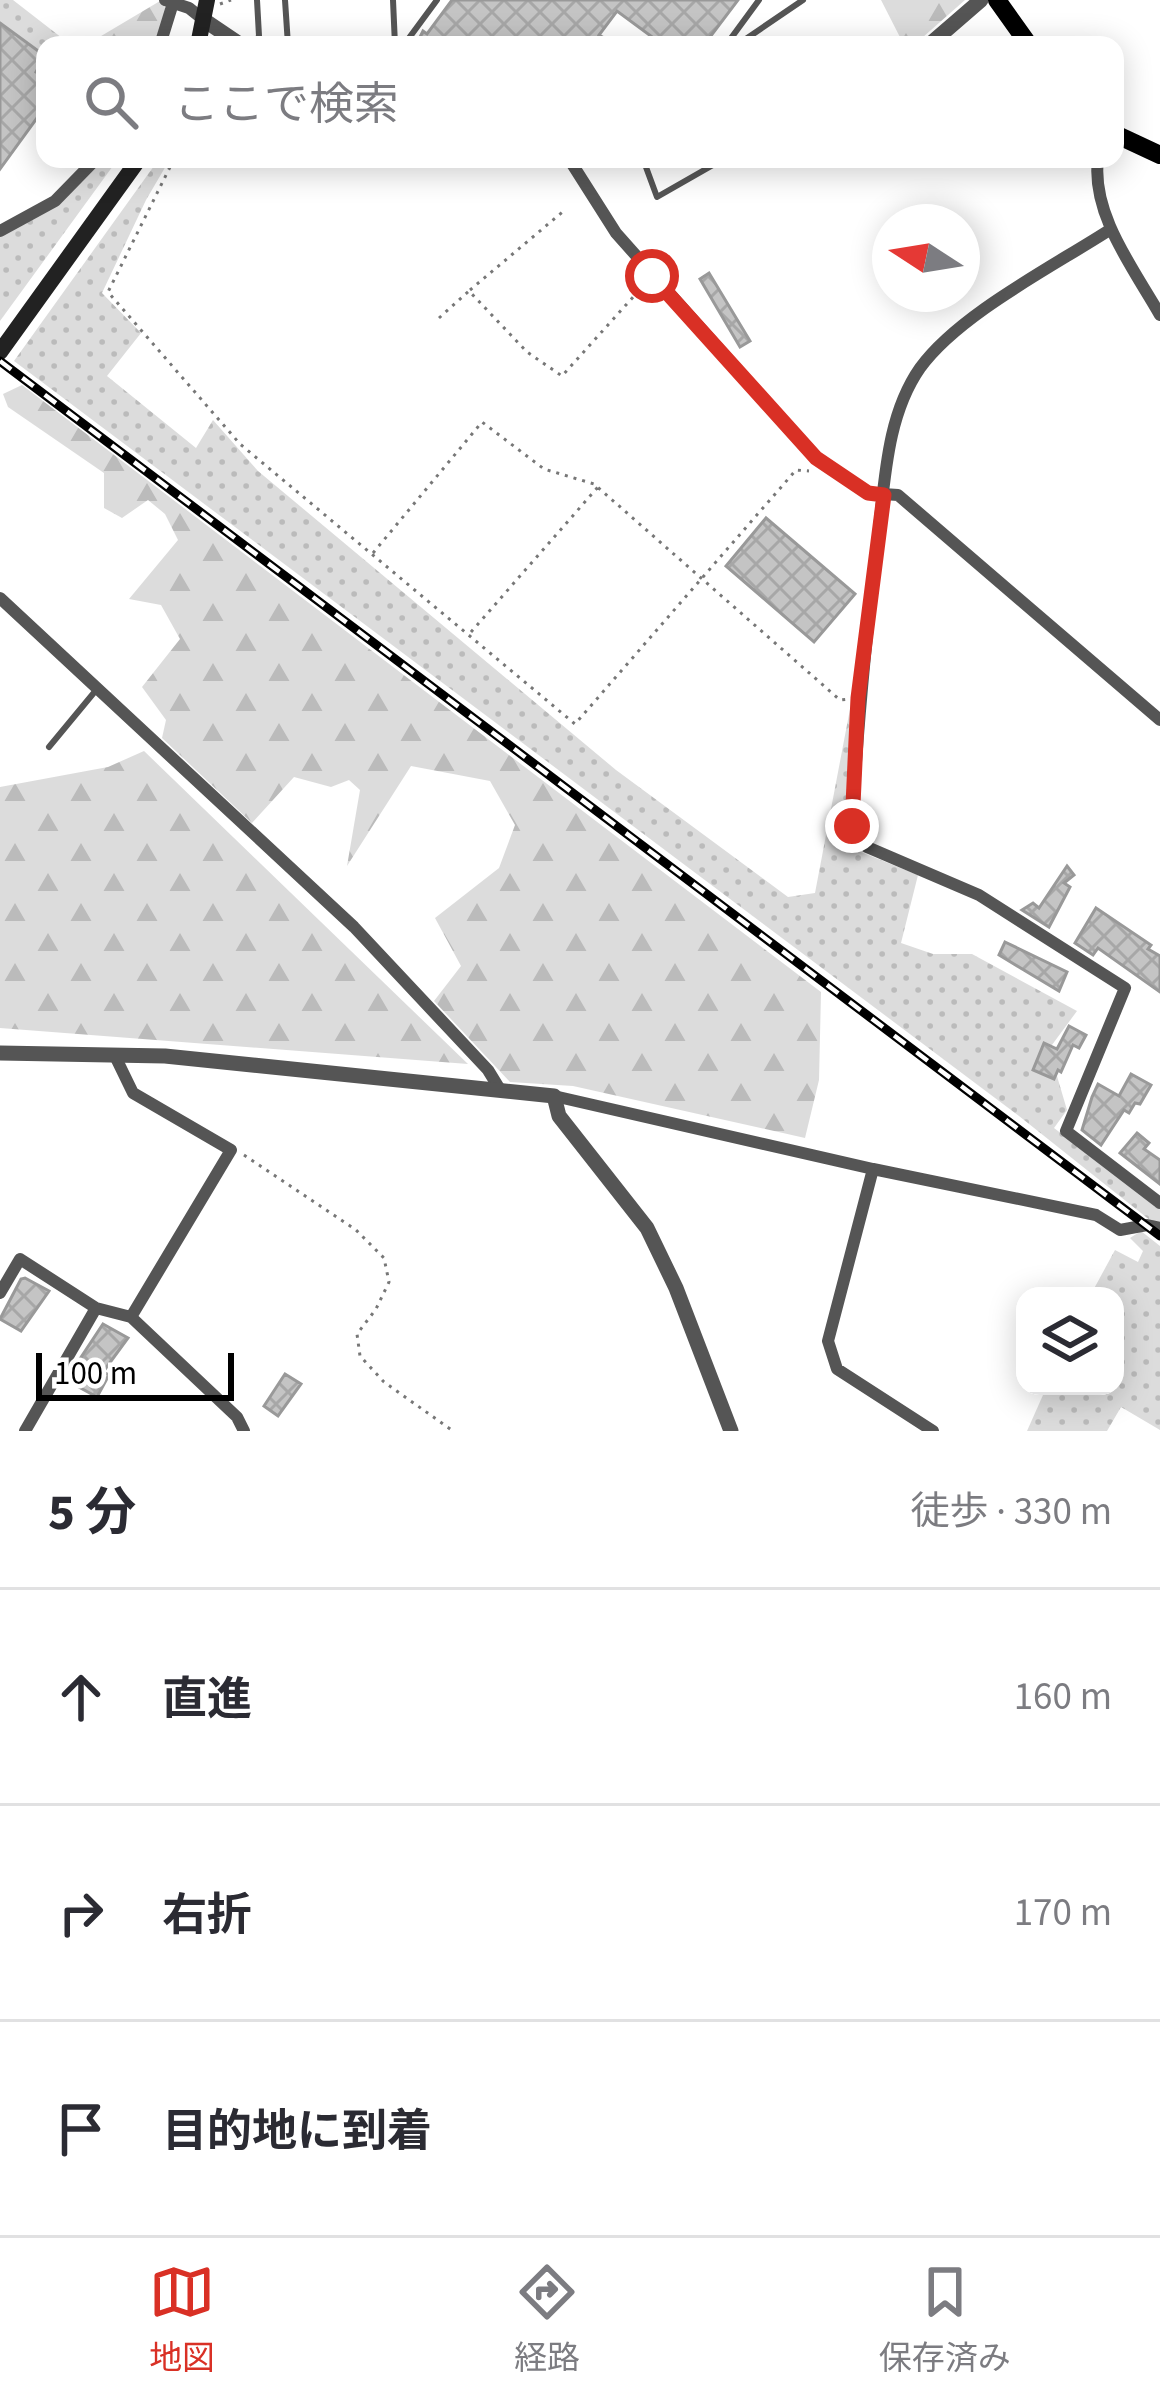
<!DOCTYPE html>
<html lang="ja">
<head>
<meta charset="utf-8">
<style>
	:root { --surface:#fff; --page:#f2f2f3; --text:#2b2b33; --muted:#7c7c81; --line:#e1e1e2; --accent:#d93025 }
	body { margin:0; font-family:"Source Sans 3","Noto Sans JP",sans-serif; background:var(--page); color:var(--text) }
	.controls { position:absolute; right:36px; bottom:36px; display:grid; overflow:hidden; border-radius:24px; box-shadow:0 6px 30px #0003 }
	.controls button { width:108px; height:108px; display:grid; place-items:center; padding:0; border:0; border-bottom:3px solid var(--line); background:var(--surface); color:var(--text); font:60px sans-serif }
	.compass { position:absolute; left:872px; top:204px; width:108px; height:108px; border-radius:50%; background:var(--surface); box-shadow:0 6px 30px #0003; rotate:282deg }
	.scale { position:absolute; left:36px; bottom:30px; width:198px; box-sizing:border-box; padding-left:12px; border:6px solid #000; border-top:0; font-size:33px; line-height:42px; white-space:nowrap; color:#000; -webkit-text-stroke:9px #fff; paint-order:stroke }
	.stop { position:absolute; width:36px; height:36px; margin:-27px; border:9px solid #d93025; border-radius:50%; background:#fff }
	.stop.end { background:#d93025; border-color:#fff; box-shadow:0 3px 12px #0008 }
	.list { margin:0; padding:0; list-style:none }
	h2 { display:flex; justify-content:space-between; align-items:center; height:156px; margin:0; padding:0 48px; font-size:51px }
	h2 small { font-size:39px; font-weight:400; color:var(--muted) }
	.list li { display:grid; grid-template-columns:78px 1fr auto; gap:36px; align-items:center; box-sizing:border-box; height:216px; padding:0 48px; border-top:3px solid var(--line) }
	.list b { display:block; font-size:45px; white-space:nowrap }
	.list em { font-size:39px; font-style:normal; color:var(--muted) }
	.icon { flex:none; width:66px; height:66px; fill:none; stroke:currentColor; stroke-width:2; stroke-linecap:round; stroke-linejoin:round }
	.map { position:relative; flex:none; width:1160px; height:1431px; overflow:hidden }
	.search { position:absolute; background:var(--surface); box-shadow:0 6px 30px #0003; left:36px; right:36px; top:36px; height:132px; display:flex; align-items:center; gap:30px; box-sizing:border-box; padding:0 42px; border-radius:24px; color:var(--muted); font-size:45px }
	.sheet { height:804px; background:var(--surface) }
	nav { display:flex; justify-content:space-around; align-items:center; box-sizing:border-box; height:168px; border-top:3px solid var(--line); background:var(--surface); font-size:33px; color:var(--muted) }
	nav a { display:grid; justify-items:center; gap:6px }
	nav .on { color:var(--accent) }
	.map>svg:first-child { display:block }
	.green { fill:url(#green-dots) }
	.forest { fill:url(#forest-firs) }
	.building { fill:url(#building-cross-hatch); stroke:#999; stroke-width:3 }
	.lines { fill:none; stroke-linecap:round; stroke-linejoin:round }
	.path { stroke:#777; stroke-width:3; stroke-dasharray:3 6; stroke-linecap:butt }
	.service { stroke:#555; stroke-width:6 }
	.minor { stroke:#555; stroke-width:12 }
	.tertiary { stroke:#555; stroke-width:15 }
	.secondary { stroke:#222; stroke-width:16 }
	.primary { stroke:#000; stroke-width:18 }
	.rail-casing { stroke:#000; stroke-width:9 }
	.rail { stroke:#fff; stroke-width:4.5; stroke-dasharray:14; stroke-linecap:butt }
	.route { stroke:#d93025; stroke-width:15 }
</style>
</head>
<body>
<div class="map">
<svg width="1160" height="1431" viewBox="0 0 1160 1431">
	<defs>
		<pattern id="green-dots" width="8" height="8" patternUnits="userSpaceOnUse" patternTransform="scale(3)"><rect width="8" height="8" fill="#dcdcdc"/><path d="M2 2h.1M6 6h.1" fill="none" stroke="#bbb" stroke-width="1.8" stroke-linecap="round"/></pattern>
		<pattern id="forest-firs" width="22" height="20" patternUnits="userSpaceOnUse" patternTransform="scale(3)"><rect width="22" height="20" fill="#dcdcdc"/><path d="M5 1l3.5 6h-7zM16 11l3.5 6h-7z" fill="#bbb"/></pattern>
		<pattern id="building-cross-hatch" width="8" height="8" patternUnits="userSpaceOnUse" patternTransform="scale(3)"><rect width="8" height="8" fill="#c4c4c4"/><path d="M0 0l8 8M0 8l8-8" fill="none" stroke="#a7a7a7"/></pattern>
	</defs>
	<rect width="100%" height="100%" fill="#fff"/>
	<!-- green -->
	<path class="green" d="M0,0H13L71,45H45V73L0,117Z
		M103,159H118L0,321V236C42,216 72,194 103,159Z
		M159,159H170L146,200L102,293L141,333L107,376L196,448L213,420L258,471L616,770L788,897L815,893L850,709L854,716L846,835L851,848L918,875L901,943L933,954H972L1077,1011L1049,1049L1067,1110L1054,1128L1160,1208V1223L1151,1221L1019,1116L14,361Z
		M1141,1231L1160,1246V1430L1121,1407L1107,1431H1027L1047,1386H1115V1296H1090L1115,1250L1138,1262L1143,1251L1130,1238Z"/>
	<!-- forest -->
	<path class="forest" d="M881,0H965L914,45H904Z
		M160,1L166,9L157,45H86Z
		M22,385L821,992L819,1080L805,1138L573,1086L510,1082L434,1001L461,966L435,918L499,868L515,825L490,781L411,766L347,866L360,790L349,780L331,787L294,777L252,823L162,738L166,720L142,687L180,639L161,605L129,599L178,540L165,514L148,500L122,518L104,508V473L8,407L3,394Z
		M144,751L468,1064L0,1028V787L108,767Z"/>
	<!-- building -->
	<path class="building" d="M452,0H738L704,45H663L617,11L599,35L604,38L599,45H416L423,31L427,34Z
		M0,23L45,56L36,72L45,78V107L0,169Z
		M709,273L750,341L740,347L700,279Z
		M766,518L855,594L814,642L726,566Z
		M1067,866L1074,875L1064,883L1070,887L1049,927L1022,910L1033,903L1039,908Z
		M1096,908L1151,945L1148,949L1160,956V992L1098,948L1093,955L1075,943Z
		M1005,942L1067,972L1059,991L999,955Z
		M1069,1026L1086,1035L1079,1048L1073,1045L1061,1072L1058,1070L1054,1079L1033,1070L1044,1043L1057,1049Z
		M1131,1074L1151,1085L1140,1104L1135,1103L1129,1113L1124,1110L1101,1145L1082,1130L1092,1097L1098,1084L1119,1096Z
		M1137,1133L1149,1143L1144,1149L1160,1160V1184L1120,1153Z
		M25,1278L49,1291L21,1331L0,1319L21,1279Z
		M103,1324L128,1338L103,1372L109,1375L97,1397L66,1380Z
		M285,1374L301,1384L278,1416L264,1406Z"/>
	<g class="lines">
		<!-- path -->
		<path class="path" d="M220,4L231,0
			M174,159L108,292L240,444L575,724L796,470L809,471
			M470,290L566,209
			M439,318L469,291L527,352L562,376L643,286
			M373,553L482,422L544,469L594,484L840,700L850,699
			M471,632L598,487
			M244,1155L356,1230L384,1258L389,1282L376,1309L357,1334L360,1356L384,1382L453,1431"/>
		<!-- service -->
		<path class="service" d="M285,0L288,45
			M393,0L395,45
			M254,45L259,36L257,0
			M409,45V38L437,0
			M726,45L759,0
			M737,45L803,0
			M643,159L657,197L713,165L711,159
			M49,747L97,689"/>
		<!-- minor -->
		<path class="minor" d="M165,0L189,8L204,20
			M160,45L173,3
			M569,159L616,233L816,458L868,493L898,495L1160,720
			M1098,159C1091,214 1134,269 1160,315
			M1111,229C1054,266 959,314 920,368C885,418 885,486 877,544C866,638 857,731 852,826L855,836L867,847L979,895L1125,988L1066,1131L1160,1203
			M0,231L55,201L96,159
			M0,598L354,927L488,1070L499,1088
			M116,1058L133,1093L231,1150L131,1317
			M554,1096L873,1169
			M0,1293L20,1259L96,1308L131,1317L237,1417L244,1431
			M25,1431L96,1308
			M933,1431L837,1369L828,1341L873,1169L1096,1215L1120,1230L1147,1225L1160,1228"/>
		<!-- tertiary -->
		<path class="tertiary" d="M204,20L241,45
			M929,45L981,0
			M475,159H570
			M0,1053L165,1056L554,1096L559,1116L647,1228L676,1288L731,1431"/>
		<!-- secondary -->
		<path class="secondary" d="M198,45L207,0
			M0,352L139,159"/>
		<!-- primary -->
		<path class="primary" d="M997,0L1029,45
			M1115,134L1160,155"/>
		<!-- rail casing -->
		<g class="rail-casing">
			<path id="rail" d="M0,361L1160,1236"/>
		</g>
		<!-- rail -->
		<use href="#rail" class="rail"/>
	</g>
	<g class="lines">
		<!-- route -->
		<path class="route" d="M652,276L816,458L868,493L884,495L858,698L852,826"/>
	</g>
</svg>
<div class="controls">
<button><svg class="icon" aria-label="layers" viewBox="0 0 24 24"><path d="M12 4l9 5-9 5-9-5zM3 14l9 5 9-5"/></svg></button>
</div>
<svg class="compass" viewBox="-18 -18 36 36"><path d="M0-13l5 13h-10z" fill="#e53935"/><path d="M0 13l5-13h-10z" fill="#7c7c81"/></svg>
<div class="scale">100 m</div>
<div class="stop" style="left:652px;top:276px"></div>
<div class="stop end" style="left:852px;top:826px"></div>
<div class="search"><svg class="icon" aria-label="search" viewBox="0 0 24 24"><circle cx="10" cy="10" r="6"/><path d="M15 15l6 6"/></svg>ここで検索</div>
</div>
<section class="sheet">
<h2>5 分<small>徒歩 · 330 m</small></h2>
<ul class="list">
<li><svg class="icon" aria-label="ahead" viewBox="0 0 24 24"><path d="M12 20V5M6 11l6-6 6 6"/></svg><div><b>直進</b></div><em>160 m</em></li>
<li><svg class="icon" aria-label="right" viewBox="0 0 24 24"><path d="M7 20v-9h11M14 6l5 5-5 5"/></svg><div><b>右折</b></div><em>170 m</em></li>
<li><svg class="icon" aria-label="arrive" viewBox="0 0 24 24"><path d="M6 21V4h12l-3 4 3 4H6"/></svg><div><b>目的地に到着</b></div></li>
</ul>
</section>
<nav>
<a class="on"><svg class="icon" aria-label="map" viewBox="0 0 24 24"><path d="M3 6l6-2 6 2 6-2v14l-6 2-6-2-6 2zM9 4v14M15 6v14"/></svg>地図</a>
<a><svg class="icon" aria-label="directions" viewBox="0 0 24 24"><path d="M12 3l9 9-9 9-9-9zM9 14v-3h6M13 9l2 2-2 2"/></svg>経路</a>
<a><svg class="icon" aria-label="saved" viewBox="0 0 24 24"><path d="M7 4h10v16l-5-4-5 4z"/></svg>保存済み</a>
</nav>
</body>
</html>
